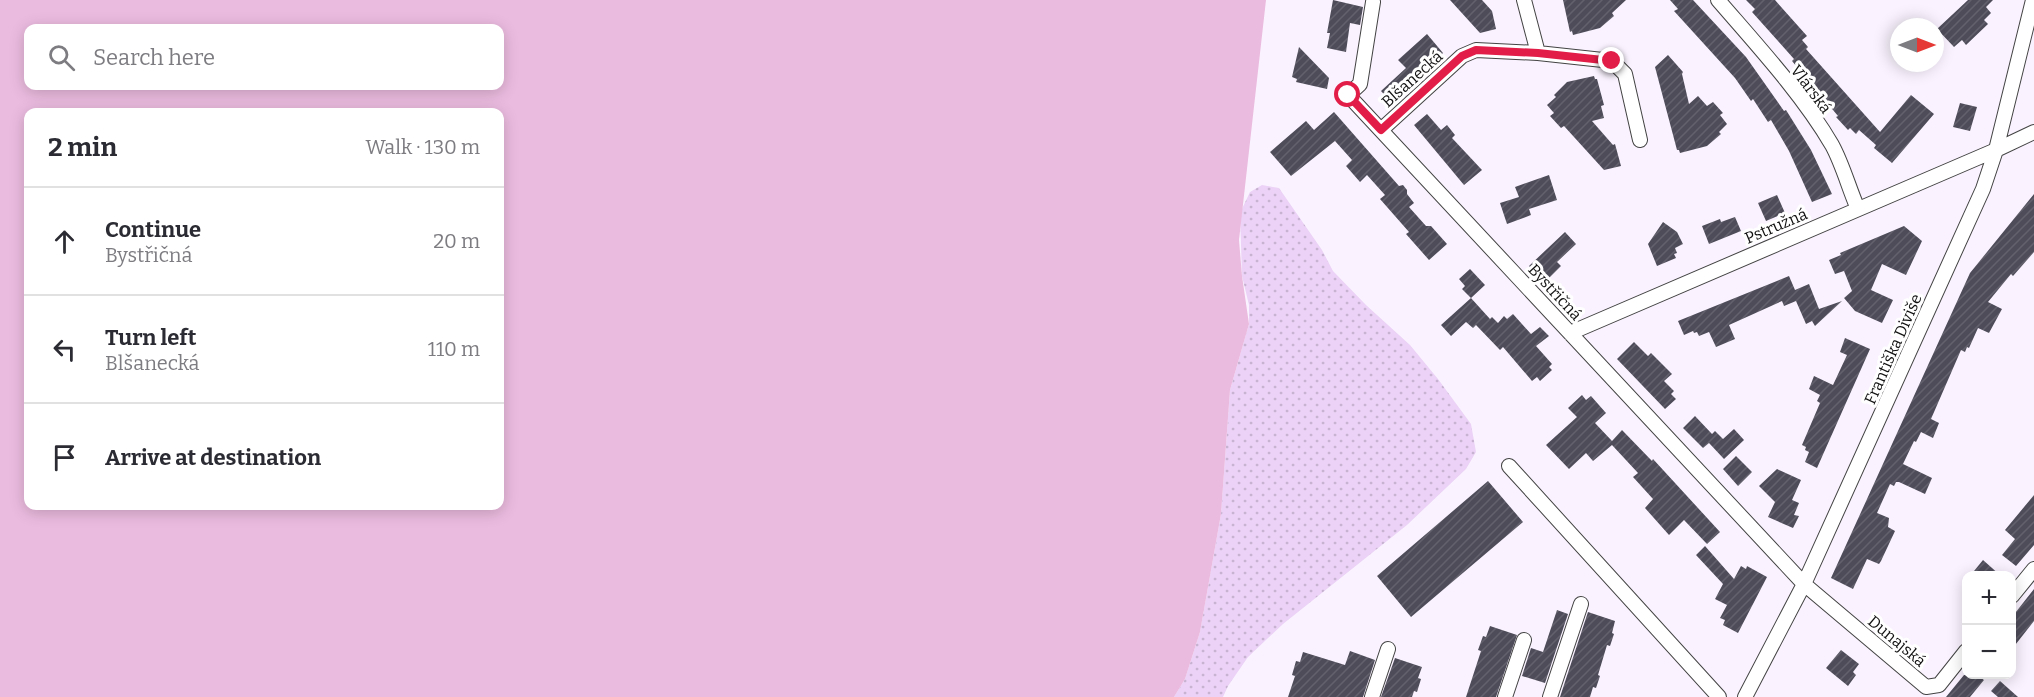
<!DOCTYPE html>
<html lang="en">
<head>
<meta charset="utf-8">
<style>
	:root { --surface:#fff; --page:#f2f2f3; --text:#2b2b33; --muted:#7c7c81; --line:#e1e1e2 }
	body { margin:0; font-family:Bitter,serif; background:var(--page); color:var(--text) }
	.controls { position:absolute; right:18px; bottom:18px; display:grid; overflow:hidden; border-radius:12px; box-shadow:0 3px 15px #0003 }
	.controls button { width:54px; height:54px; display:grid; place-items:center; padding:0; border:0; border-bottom:2px solid var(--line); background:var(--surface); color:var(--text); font:30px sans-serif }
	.compass { position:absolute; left:1890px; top:18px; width:54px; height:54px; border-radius:50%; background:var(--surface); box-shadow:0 3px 15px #0003; rotate:90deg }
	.stop { position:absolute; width:18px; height:18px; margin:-14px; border:4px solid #e11d48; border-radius:50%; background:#fff }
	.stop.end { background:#e11d48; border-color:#fff; box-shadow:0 2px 6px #0008 }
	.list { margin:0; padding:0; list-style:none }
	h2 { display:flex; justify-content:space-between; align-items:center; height:78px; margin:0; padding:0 24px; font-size:26px }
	h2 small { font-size:20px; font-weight:400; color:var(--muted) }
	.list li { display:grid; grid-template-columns:39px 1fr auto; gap:18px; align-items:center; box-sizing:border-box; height:108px; padding:0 24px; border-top:2px solid var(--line) }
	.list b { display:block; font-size:22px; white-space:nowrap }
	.list p { margin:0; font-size:20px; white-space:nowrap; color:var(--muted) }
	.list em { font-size:20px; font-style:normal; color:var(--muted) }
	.icon { flex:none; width:33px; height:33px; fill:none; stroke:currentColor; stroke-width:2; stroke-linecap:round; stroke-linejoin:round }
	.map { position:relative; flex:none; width:2034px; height:697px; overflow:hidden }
	.search { position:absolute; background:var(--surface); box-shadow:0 3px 15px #0003; left:24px; top:24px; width:480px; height:66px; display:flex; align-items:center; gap:15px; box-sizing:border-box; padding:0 21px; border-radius:12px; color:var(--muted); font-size:22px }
	.panel { position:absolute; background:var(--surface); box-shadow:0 3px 15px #0003; left:24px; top:108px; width:480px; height:402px; border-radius:12px }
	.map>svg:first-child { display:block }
	.farmland { fill:url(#farmland-dots) }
	.grass { fill:#ebbbdf; fill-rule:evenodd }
	.building { fill:url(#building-hatch) }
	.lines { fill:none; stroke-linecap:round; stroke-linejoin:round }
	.minor-casing { stroke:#434343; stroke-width:16 }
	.minor { stroke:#fff; stroke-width:14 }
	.route { stroke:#e11d48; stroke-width:8 }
	.labels { text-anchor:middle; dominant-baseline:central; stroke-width:6; stroke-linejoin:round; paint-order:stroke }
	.street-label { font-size:16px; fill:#101010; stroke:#fff }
</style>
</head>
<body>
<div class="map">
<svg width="2034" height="697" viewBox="0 0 2034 697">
	<defs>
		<pattern id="farmland-dots" width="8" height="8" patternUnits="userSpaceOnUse" patternTransform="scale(1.5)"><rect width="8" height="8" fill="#ebd2f6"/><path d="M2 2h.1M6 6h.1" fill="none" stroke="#c8b3d2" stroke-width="1.8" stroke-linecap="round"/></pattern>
		<pattern id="building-hatch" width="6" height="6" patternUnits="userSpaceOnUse" patternTransform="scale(1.5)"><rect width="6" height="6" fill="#4e4c59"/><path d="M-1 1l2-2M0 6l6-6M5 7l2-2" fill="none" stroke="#63616c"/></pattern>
	</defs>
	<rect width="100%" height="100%" fill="#faf3ff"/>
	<!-- farmland -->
	<path class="farmland" d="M1262,185L1279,188L1322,250L1333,271L1366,305L1410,345L1438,379L1471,424L1476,452L1466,469L1407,525L1283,624L1248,657L1228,686L1223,697H1174L1185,679L1200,632L1221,514L1230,390L1249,324V305L1242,276L1240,213L1250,192Z"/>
	<!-- grass -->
	<path class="grass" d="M0,0H1266L1239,240L1242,276L1249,324L1230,390L1221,514L1200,632L1185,679L1174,697H0ZM28,28H500V86H28ZM28,112H500V506H28Z"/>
	<!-- building -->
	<path class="building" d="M1333,0L1363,7L1360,25L1350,23L1346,52L1327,48L1330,33H1327Z
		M1450,0H1482L1492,11L1496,29L1480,33Z
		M1563,0H1626L1612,13L1614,16L1600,28L1573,35L1572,31L1570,32Z
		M1670,0H1693L1746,57L1784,111L1786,110L1811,150L1832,194L1812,202L1789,151L1771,120L1768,122L1753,99L1751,101L1735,78L1674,11L1678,9Z
		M1746,0H1775L1807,36L1802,40L1808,47L1806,49L1880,132L1911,95L1934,114L1892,163L1874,148L1876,145L1859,130L1856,134L1850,128L1848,130L1836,117L1838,116L1792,61L1794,59L1752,12L1755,9Z
		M1968,0H1993L1986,7L1991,13L1984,20L1988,24L1966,45L1962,40L1954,47L1937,29Z
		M1427,34L1443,53L1390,101L1381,91L1406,68L1398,60Z
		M1299,47L1329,78L1327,89L1296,82L1297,79L1292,77Z
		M1668,55L1683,72L1682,74L1689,104L1698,96L1707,106L1713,102L1723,113L1720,115L1727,124L1719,132L1721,134L1707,146L1680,153L1679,150H1677L1655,67Z
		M1594,76L1595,79H1597L1604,105L1601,106L1604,118L1592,121L1613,145L1615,144L1621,166L1604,170L1564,126L1561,128L1550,116L1554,113L1547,105L1556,97L1554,95L1567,82Z
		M1960,103L1977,107L1970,131L1953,127Z
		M1334,112L1399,186L1403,185L1407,190V194L1414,203L1409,207L1426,226H1431L1447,244L1429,260L1406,234L1409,232L1380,199L1385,195L1367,175L1360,182L1346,166L1352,160L1335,141L1291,176L1270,152L1306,121L1314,130Z
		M1427,114L1441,130L1447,125L1455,135L1452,138L1482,170L1464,185L1414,125Z
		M1549,175L1557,200L1529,209L1531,215L1507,224L1500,203L1519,197L1515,187Z
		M2034,194V252L2013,276L2011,274L1988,302L2002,309L1989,333L1978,328L1969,348L1967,347L1965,352L1961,350L1931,419L1939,423L1933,438L1921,432L1916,442L1914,441L1903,464L1932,478L1925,494L1899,482H1896L1894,486L1890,484L1877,513L1889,518L1888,527L1895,531L1881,561L1879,564L1867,559L1853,589L1831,578L1970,273Z
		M1777,195L1785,213L1766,221L1758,203Z
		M1735,217L1741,231L1709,244L1702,226L1720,219L1721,222Z
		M1663,222L1677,232L1683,244L1675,248L1677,253L1674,254L1676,258L1657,266L1648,244Z
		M1904,226L1922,241L1906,275L1882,264L1871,290L1893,300L1882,323L1855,311L1844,298L1852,291L1844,271L1835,274L1829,260L1841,255L1840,253Z
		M1565,232L1576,244L1557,262L1561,266L1545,282L1529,266Z
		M1470,269L1485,285L1471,298L1462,289L1465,286L1459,279Z
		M1789,276L1795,290L1809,284L1819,309L1842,301L1815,326L1812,321L1806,324L1796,301L1784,306L1782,301L1729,325L1735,339L1716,347L1709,332L1699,336L1697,332L1694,333L1693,331L1684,335L1678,321Z
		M1471,298L1490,319L1492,317L1498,323L1504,316L1507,319L1513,314L1531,334L1540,327L1549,336L1536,346L1552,364L1549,367L1552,370L1540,381L1537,377L1532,381L1503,347L1500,350L1476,325L1473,328L1466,322L1451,336L1441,325Z
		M1845,338L1870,349L1817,468L1805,462L1809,452L1805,450L1806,447L1802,445L1820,403L1817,401L1820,395L1809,389L1814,376L1833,385L1847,355L1840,352Z
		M1634,342L1648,356L1651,353L1672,374L1664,381L1674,391L1671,394L1676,399L1665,409L1617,359Z
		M1582,395L1586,400L1591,396L1606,413L1595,423L1612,441L1622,430L1652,461L1653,459L1720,532L1707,544L1684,520L1669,535L1645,508L1653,499L1633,477L1638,473L1612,445L1593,461L1586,453L1569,469L1546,445L1577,417L1568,408Z
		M1695,416L1712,434L1715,431L1723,439L1734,429L1744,440L1724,459L1709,443L1703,448L1683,428Z
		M1736,456L1752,472L1738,486L1723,469Z
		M1777,469L1801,480L1792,500L1799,503L1794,515L1799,516L1793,528L1768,517L1775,502L1759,486Z
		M1488,481L1523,522L1411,617L1377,576Z
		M2034,495V545L2016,566L2002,555L2015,539L2005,530Z
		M1705,546L1734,579L1741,566L1746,569L1747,566L1767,577L1738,633L1723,625L1725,620L1720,618L1727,605L1715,599L1723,584L1696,555Z
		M1983,560L2001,576H1970Z
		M2034,589V621L2012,649V617Z
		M1557,610L1568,614L1545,683L1522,676L1531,648L1543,652Z
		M1588,612L1615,621L1612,633L1614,634L1610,646L1607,645L1598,675L1600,676L1596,688L1593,687L1590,697H1560Z
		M1490,626L1517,635L1496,697H1466L1481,651L1478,650L1483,636L1486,637Z
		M1841,650L1859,664L1853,672L1856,675L1848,686L1826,668Z
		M1350,651L1375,660L1363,697H1288L1295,676L1292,675L1296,661L1300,662L1303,652L1345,665Z
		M1395,658L1422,667L1418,678L1421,679L1417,692L1414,691L1412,697H1381Z
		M1964,675H1977L1984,680L1970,697H1946Z
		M2000,681L2018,697H1998L1991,691Z"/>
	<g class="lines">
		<!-- minor casing -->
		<g class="minor-casing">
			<path id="minor" d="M1524,0L1538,53
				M1718,0C1756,44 1803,95 1832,145C1843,165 1849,189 1858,209
				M1373,2L1360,84L1348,95L1804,584L1926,687L1939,685L1966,651
				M1381,130L1462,56L1476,50L1538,53L1612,61L1625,74L1640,140
				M1570,333L1996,150L2034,132
				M1509,466L1719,697
				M2012,596L2034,569
				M1372,697L1388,649
				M1505,697L1524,640
				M1550,697L1581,604
				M1745,697L1804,584L1983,189L1996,150L2033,0"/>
		</g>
		<!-- minor -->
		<use href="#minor" class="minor"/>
	</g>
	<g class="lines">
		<!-- route -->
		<path class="route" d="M1348,95L1381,130L1462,56L1476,50L1538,53L1612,61"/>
	</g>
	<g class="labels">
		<!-- street labels -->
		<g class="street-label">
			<text transform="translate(1412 79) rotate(-42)">Blšanecká</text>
			<text transform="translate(1811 89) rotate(53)">Vlárská</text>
			<text transform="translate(1776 226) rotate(-23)">Pstružná</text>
			<text transform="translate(1555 292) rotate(47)">Bystřičná</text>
			<text transform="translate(1893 349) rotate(-66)">Františka Diviše</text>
			<text transform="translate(1897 641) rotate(40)">Dunajská</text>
		</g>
	</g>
</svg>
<div class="controls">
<button>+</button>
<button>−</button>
</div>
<svg class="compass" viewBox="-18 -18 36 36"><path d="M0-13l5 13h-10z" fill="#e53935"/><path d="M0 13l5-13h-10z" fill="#7c7c81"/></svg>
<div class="stop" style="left:1348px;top:95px"></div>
<div class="stop end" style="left:1612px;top:61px"></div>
<div class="search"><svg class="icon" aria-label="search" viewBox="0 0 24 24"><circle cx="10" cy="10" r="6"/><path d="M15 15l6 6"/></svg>Search here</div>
<section class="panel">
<h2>2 min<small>Walk · 130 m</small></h2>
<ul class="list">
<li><svg class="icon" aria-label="ahead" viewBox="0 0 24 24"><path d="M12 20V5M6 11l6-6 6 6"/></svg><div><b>Continue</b><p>Bystřičná</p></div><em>20 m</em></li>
<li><svg class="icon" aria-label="left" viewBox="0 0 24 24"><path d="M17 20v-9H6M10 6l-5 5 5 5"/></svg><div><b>Turn left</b><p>Blšanecká</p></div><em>110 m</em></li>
<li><svg class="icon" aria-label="arrive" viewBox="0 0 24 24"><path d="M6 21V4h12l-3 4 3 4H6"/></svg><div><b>Arrive at destination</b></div></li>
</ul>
</section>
</div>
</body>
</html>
